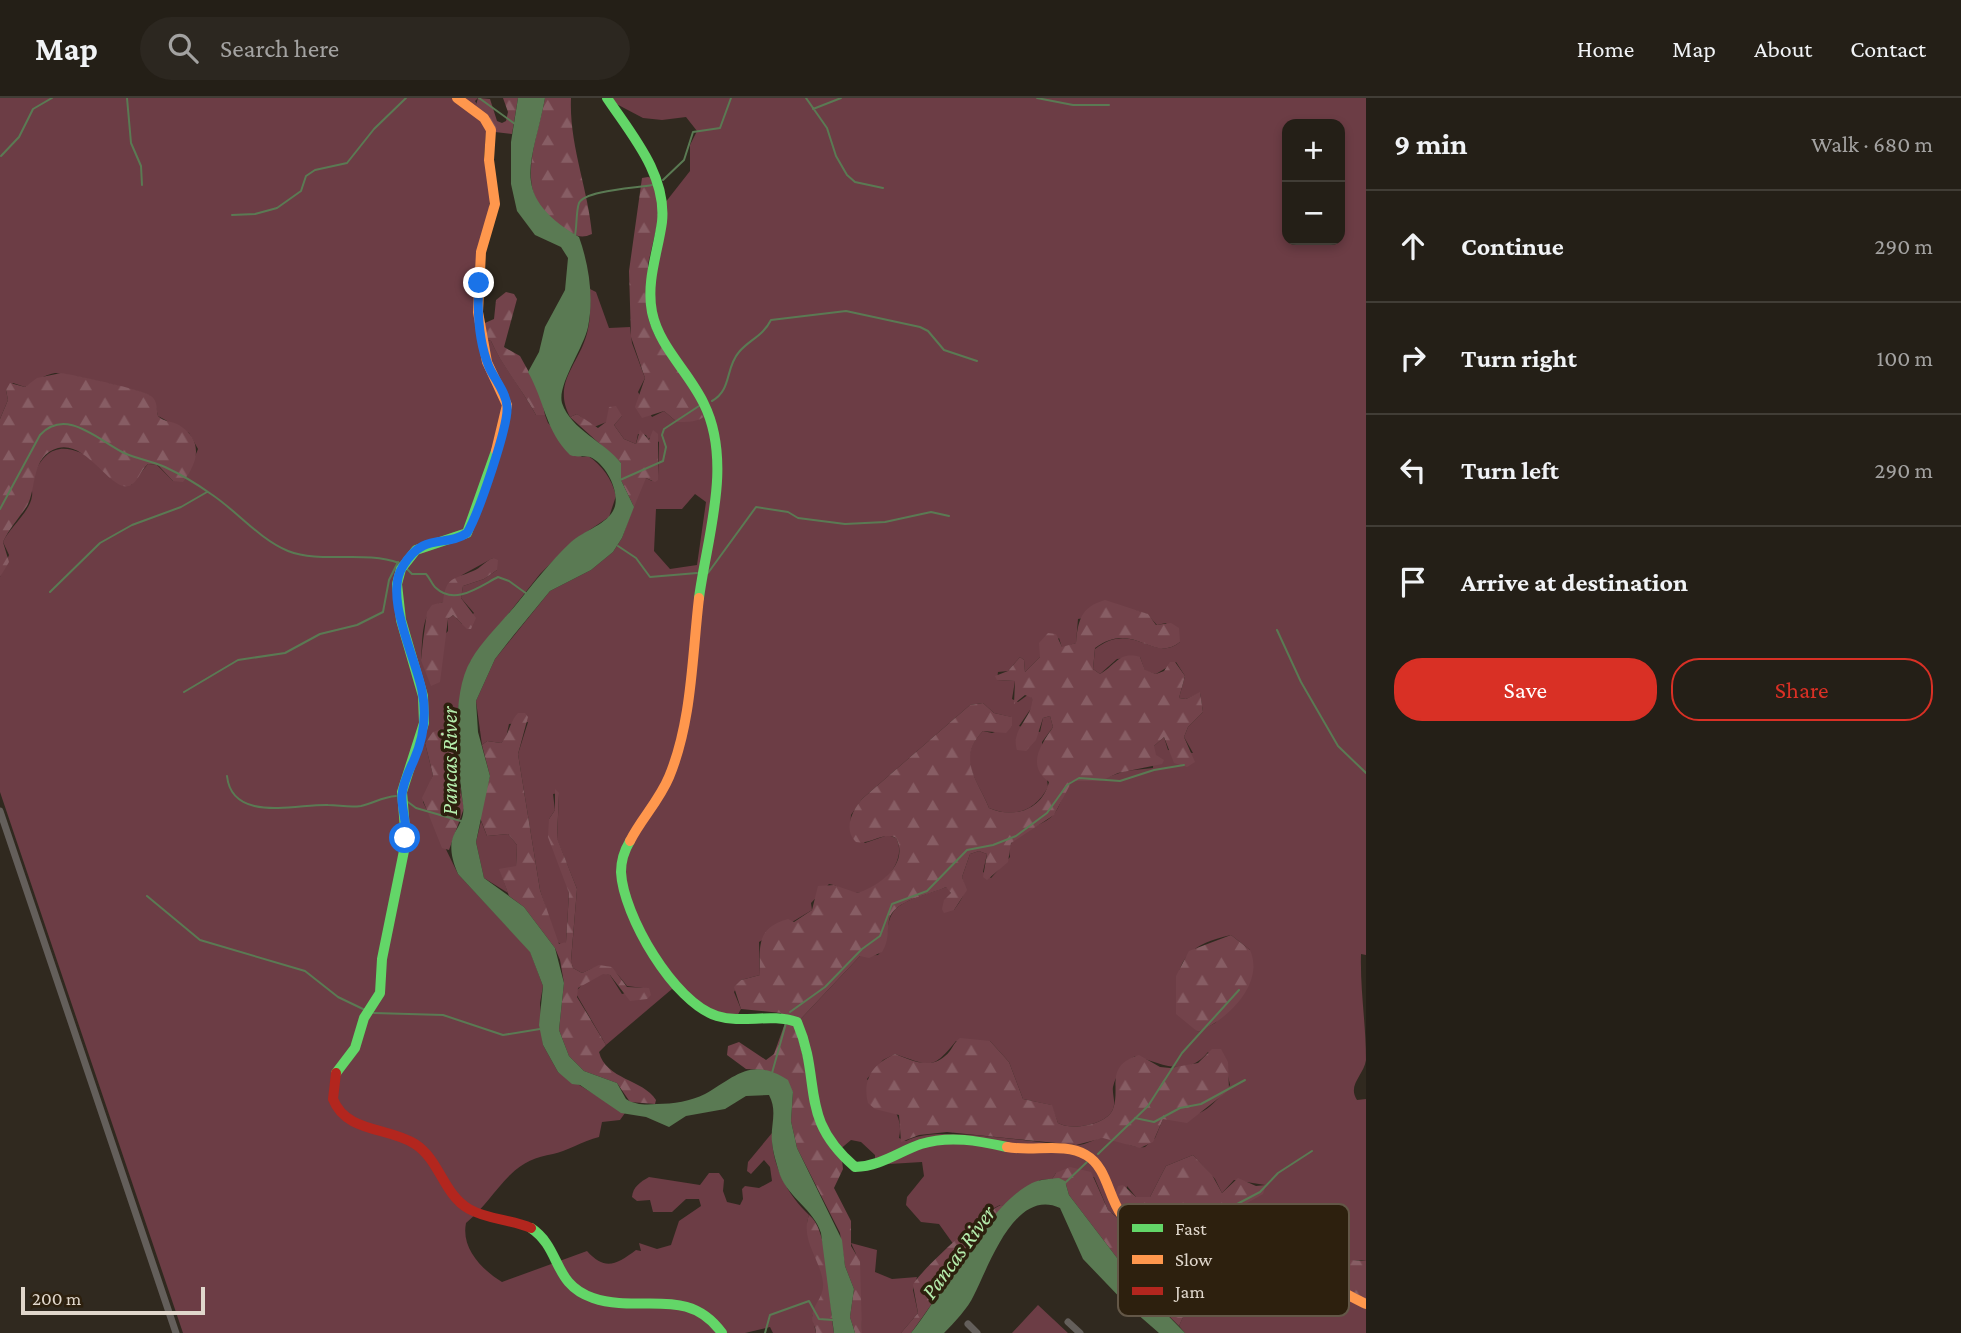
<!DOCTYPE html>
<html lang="en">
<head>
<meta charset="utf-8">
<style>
	:root { --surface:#241f17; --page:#2c2720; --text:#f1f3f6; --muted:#a3a2a1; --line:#413d36; --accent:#d93025 }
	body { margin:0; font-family:"Crimson Pro",serif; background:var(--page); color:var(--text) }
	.controls { position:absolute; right:21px; top:21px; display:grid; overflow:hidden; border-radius:14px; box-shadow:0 4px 10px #0003 }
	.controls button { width:63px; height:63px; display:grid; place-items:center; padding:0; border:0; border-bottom:2px solid var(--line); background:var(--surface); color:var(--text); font:35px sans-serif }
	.scale { position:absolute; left:21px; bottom:18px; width:184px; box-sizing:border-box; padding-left:7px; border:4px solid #e0d7cc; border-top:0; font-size:19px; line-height:24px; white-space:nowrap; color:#e0d7cc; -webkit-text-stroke:5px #2d200e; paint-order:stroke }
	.stop { position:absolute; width:21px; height:21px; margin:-16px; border:5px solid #1a73e8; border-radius:50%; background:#fff }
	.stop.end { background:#1a73e8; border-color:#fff; box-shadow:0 2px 7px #0008 }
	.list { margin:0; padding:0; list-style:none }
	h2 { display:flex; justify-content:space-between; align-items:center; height:91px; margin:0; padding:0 28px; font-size:30px }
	h2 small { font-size:23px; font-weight:400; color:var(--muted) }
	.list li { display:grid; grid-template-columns:46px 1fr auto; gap:21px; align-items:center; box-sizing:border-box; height:112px; padding:0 28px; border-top:2px solid var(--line) }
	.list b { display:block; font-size:26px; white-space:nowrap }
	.list em { font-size:23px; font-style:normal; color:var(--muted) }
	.actions { display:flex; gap:14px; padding:21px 28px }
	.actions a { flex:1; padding:16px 0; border:2px solid var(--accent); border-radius:28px; text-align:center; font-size:24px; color:var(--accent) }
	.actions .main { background:var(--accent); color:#fff }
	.icon { flex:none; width:38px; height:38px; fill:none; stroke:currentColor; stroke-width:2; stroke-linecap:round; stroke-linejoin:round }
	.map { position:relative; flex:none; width:1366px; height:1235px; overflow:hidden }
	header { display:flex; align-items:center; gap:42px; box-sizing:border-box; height:98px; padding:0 35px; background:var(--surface); border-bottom:2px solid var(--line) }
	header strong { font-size:33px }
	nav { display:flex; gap:38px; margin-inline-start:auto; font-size:24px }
	.search { width:490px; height:63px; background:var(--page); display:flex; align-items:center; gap:18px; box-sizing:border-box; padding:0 24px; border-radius:38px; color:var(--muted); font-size:26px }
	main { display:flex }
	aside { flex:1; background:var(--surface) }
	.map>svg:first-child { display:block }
	.green { fill:#6c3d45; fill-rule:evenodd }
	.forest { fill:url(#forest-firs) }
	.water { fill:#5a7a53 }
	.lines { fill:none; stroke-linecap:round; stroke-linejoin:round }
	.stream { stroke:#5a7a53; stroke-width:2 }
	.street { stroke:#645f5b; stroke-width:7 }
	.fast { stroke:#63d668; stroke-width:10 }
	.slow { stroke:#ff974d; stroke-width:10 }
	.jam { stroke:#b3261e; stroke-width:10 }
	.route { stroke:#1a73e8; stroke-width:9 }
	.labels { text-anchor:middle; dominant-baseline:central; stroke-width:7; stroke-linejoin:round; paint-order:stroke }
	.water-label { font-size:23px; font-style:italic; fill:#b5edac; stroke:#2d200e }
	.key { fill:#2d200e; stroke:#635747; stroke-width:2 }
	.key-label { font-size:19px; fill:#e0d7cc }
</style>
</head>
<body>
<header>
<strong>Map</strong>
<div class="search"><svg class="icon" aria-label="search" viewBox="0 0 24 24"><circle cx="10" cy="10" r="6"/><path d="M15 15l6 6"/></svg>Search here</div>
<nav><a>Home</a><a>Map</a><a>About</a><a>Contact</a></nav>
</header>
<main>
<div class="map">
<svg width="1366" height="1235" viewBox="0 0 1366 1235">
	<defs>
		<pattern id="forest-firs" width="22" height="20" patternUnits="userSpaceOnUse" patternTransform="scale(1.75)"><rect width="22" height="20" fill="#73434b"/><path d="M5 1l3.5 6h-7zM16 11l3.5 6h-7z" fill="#875d64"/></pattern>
	</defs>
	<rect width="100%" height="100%" fill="#30291f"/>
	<!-- green -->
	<path class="green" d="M0,0H478L475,3L487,23L484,59L491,95L477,199L487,242L491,243C503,269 522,291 536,317H545L548,325L582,359L588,358C602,367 612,381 616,398L609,419L573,443L540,476L470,564L456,618L457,635C441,630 435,631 425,645L433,677L423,704L458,776L530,853L543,888L540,905L543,947L558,974L625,1015L620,1022L602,1024L599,1039C583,1043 565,1054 553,1056C536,1059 523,1064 510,1077C494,1093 484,1110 466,1125C461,1150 481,1171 502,1184L587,1153C605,1173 616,1167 636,1152L641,1153L639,1145L657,1151L671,1147L679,1123L701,1108L699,1101H686L672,1114H653L650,1102L637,1103L632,1099C633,1089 640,1084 649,1079L700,1087L709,1075H719L724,1082L723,1093L727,1104L740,1107L743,1101L742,1091L745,1088L759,1090L772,1083L770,1069L764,1062L751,1076L747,1073L748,1064L772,1035C771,1066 787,1096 809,1117C799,1146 833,1171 823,1198C820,1205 815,1211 812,1218L816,1235H773L770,1229L745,1235H183L0,694V479L9,457L3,444C9,430 30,414 32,398C33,392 30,388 32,382C53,320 98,366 131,387L148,366L157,367L173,383L186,380L198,351L189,335L158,318C156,311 156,304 150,298C146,293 64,275 55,275C44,277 34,284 25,289L13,285L6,292L8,302L0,321ZM493,460L497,472L484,481L463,488L461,500L474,515L462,526L453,517L448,521V533L421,562C423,541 420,510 443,504L462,477Z
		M605,0H1366V857L1361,856C1360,892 1366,926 1366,962C1364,977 1347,987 1357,1002L1366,1001V1163C1352,1160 1335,1164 1330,1178L1366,1205V1235H1185L1179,1228L1187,1210L1183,1193L1126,1126L1108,1112L1094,1079L1056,1075L1052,1081L1040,1082L1005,1109L1000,1107L986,1114L954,1147L939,1126L921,1124L906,1107L907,1099L924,1078L922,1064L889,1066L875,1062V1057L861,1044L851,1042L838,1053L826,1037L795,927L860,858L878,857C891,844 884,830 892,816C900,801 931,796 946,789L950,791L954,812C963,799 967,795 962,779L970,756L979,753L987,756L983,774L991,780L1010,759C1005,734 1035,732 1050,720C1062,711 1061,693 1072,683H1097L1125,673L1153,670L1154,648L1164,639L1168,652L1193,655L1184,639L1188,629L1203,614L1200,595L1186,601L1179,600L1185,578L1176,564L1156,576L1145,573L1140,559L1117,561L1100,576L1093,571L1095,551C1134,521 1153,566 1180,544L1166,525L1157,527L1147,516L1134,512L1078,521L1076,545L1062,550L1059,540L1025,574L1024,562L1020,559L1008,573L998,574L997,582L1015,583L1012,601L1018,604L1029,596L1032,600V609L1019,628L1040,634L1043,620L1050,618L1053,629L1042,644L1048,689C1036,712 1015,721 989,710C978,682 955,661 983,633L992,635L1012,628L1011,619L994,615L983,605L970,607L862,701L851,717L850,732L865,745L888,737L896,740C909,763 879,795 855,795C846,795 838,787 829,786L811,805L812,812L759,844L760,877L741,882L734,894L741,911L736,920L703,913L672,891L606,947L575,894L585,884L603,875L610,877L622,896L643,890L627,888C610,867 609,863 582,875L573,870L571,863L577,791L557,741L559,695L553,696L555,712L549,721L569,795L566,844L562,847L556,843L540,792L518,656L528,624L509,626L506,640L501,645L487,643L482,647L476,603L495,561L550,493L591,472L613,454L622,440L642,383L646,380L652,383L658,377L659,344L651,339L648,341L646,337L638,336L636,346L624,341L614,327L622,318L594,329L577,316L570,319C551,283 581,266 588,231C591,218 590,204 590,191L596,194L609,230L630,229L632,245L645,280L638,294L652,319L664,313L677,324L695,321L648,220L647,179L661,110L690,73V47L697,33L686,19L662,22L643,20ZM1287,26H1340V142H1287ZM695,396L706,404L697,467L670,471L654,453L656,411H682ZM1231,837L1250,852L1246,892L1215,925L1198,934L1177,908C1174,863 1186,847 1231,837ZM956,943H990L1009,964L1023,1001L1051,1007L1058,1025C1071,1033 1107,1027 1113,1011C1116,1004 1112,996 1113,989C1116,976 1124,965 1135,958C1161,965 1186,981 1208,954L1228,978L1230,987C1203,1019 1202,1016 1163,1021L1155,1040L1145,1049C1129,1051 1118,1038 1103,1040C1095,1040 1087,1047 1077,1047C1036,1047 937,1025 906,1043L899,1040C905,1013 884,1001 867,981L883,962L895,956C930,968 932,973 956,943ZM1193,1057L1215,1081L1222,1095L1234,1082L1265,1087C1255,1107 1228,1108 1217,1127L1223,1179L1232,1177L1239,1170L1279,1116L1301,1128L1302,1142L1309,1149L1314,1166L1310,1170L1260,1190L1206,1196L1187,1163L1123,1114L1127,1088L1136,1099H1150L1166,1068Z
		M481,723L487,738L508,736L517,747L516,769L500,772L508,795L484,780L476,744Z
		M851,1145L877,1152L875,1174L892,1181L917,1179L913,1192L918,1215L901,1235H862L856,1156Z
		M1038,1207L1068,1235H1012Z"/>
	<!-- forest -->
	<path class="forest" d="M478,0L490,1L497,23L502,25L506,23L508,14L503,0H518L512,36L495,34L475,11Z
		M545,0H571C569,47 588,90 592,136C579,142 573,136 562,129C510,98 537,45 545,0Z
		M648,79L652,80L661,110L648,166V220L655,238L687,279L705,317C701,324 686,324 677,324L664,313L642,320L635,309L645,280L631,239L629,173L642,80Z
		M506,194L514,196L517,201L504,249L520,258L540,294L545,317H536C522,291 503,270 491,243L478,239V228L494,221L496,202Z
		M61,275C74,277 145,292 151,298C158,303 156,311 158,318C164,324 172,323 179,327C203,342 199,363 183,384L173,383L158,367L148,366C141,372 138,383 131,387C113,398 88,342 58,350C30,358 37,391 27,408C19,420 9,431 3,444L9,464L0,479V321L8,302L6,292L10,285L25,289L37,280Z
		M616,308L622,318L614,327L624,341L636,346L640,332L649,342L653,332L658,336V382L655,384L646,380L634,409L621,382V365L570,319L577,316L598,330L606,324L609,309Z
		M493,460L498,462L497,472L484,481L463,488L461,500L476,520L471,531H467L453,517L448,521L440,584L431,588L421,562L423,543L427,514L432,507L443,504C446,479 452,482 473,473C481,470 485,463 493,460Z
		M1105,502L1148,516L1156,527L1171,525L1179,530L1180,544C1152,566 1134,521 1095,550L1093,571L1100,576C1116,567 1119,553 1140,559L1145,572L1156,576L1164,573L1170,564H1175L1185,578L1179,600L1186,601L1200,594L1203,614L1188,629L1184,639L1195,664L1187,669L1174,665L1164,639L1154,648L1156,657L1164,662L1162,666L1118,675L1101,683H1072L1054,717L1011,745L1008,764L987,782L983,779L987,756L979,753L970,756L962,779L967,792L954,812L944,815L942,811L944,802L951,795L946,789C930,797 893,802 889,822C887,834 889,843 882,854L869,860L860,858L795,927L817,1014L842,1062L843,1071L834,1090L851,1123V1148L860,1163L862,1235H855L850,1219L854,1191L845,1168L840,1135L797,1050L791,1023L793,994L765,972L746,971L727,957L728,948L739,944L766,962L774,956L785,925L781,915L741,911L734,889L741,882L760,877C760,850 755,830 788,821L794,824L812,812L818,788L834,787L857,795C878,789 910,766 896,740C884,733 870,747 856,744C843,731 852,713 862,701L970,607L983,605L994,615L1012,619V628L1006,635L983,633C956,661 978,682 989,710C1014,721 1042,712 1049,684C1026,667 1041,647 1053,629L1050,618L1043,620L1036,642L1026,653L1017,652C1010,631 1034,619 1032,600L1025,597L1014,606L1015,583L997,582L995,578L1008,573L1020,559L1024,562L1025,574L1040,559L1039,545L1048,535L1056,536L1062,549L1076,545C1078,522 1081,509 1105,502Z
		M518,615H525L528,619L518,656L540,792L559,846L566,844L569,795L548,739L549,721L555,712V691L559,695L557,740L577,791L571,862L573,870L582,875L599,867L612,869L627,889L649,890L651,897L647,901L630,903L610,877L603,876L578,890L577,899L606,947L599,954C606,982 643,981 656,1002L655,1006L630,1004L617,985L584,973L569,958L559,932L564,885L560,862L555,850L524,809L509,798L499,771L516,768L517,747L508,736L487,738L479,717L490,678L482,647L487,643L501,645C509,637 509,625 518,615Z
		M446,629L457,635L461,668L459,683L464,710L449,752L442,750L422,700L433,677L425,645L433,634Z
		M1231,837L1250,852C1265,886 1227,922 1198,934L1176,916V878L1189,853Z
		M960,940L990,943L1009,964L1023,1001L1052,1007L1058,1025C1071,1033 1107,1027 1113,1011C1121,990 1104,968 1139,957L1160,969L1170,970L1198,965L1212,951H1221L1228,964L1229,992L1187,1025L1163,1021L1153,1044L1140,1050L1103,1040L1076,1047L947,1034L919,1037L901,1044L899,1017L875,1011L868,1005C862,981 873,966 895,956C911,962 930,972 945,958C952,953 953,945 960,940Z
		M1193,1057L1212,1077L1222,1095L1238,1080L1256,1088L1266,1087L1263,1096L1222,1119L1217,1127L1223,1179L1232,1177L1239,1170L1279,1116L1288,1113L1300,1123L1302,1142L1315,1157L1310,1170L1218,1205C1199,1198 1199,1175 1186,1162C1162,1140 1129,1127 1115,1096L1118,1088L1123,1087L1136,1099H1150L1166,1068Z
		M1070,1069L1091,1074L1108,1112L1162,1157L1177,1179L1187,1210L1179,1228L1137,1186L1069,1097L1065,1083L1052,1081L1056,1075Z
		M1001,1107L1005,1109C969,1147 942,1193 911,1235H901L918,1215L913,1187C919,1173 987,1112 1001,1107Z
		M809,1117C830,1132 829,1208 834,1235H816C816,1229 812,1225 812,1220C812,1207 825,1199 823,1184C820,1160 800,1142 809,1117Z
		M1351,1162L1366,1163V1205L1334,1186L1330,1178L1337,1167Z"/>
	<!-- water -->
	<path class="water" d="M518,0H545C533,66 507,96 579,139C589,167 594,200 588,229C584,249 557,287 562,305C571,332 605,344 621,365V382L634,409L622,440L613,454L591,472L550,493L513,538L495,561L476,603L478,634L490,678L476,744L484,780L524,809L555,850L564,885L559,932L569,958L584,973L617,985L626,1001C635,1007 646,1007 657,1006C673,1006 691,1003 705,996C735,979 751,958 788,982L793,994L791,1023L797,1050L842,1142L845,1168L854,1191L850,1219L855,1235H834L821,1135C814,1112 789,1100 780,1077C777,1067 773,1055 772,1044C770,1028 778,1014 769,997L746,998L725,1011L686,1018L669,1029L646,1019L621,1015L580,987L572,986L558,974L543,947L539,927L543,888L530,854L458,776C439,732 467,734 463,706C458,668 450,597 471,562C483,542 500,526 515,508C533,486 550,464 571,444C584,432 610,426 615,408C619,392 606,366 590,359C584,357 577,360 570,357C545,332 545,304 528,274L539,254L545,229L565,192L568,160L561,149L535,137L517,113L511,86V44Z
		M1059,1080L1065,1083L1069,1097L1137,1186L1185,1235H1159L1128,1208L1083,1161L1060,1110C1015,1089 989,1168 974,1197C968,1210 955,1224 944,1235H911C944,1194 988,1107 1032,1085C1040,1081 1050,1081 1059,1080Z"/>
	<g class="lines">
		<!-- stream -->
		<path class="stream" d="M127,0L131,45L141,68L142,87
			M479,0L515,26
			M806,0L827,30L836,58L847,77L855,84L883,90
			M1037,0L1073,7H1109
			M813,11L841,0
			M1,58L19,39L33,11L52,0
			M663,82L684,62L693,34L720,30L731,0
			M232,117L255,116L277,110L301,93L306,78L315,72L347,65L374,31L406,0
			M575,137C577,128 576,113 579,105C585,92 639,90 652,87
			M712,303C732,292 725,270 739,254C749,242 763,238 771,222L846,213L920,229L928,233L944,252L977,263
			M620,382L663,363L666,349L662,337L664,331L699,308
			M0,411L40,337C66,309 98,342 124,355C137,361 152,363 165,369C180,376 197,386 211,396C237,413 259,441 288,453C321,466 364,452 399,465
			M618,448L636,460L650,479L697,475
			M407,471L412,476H426C430,480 432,487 436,490C455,508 480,488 498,479L509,483L527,496
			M708,475L756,409L788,414L798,420L845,426L885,424L931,414L949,418
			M50,494L100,445L132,427L181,409L207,394
			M1277,532L1301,584L1338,648L1366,675
			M184,594L238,562L285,555L320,536L357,527L383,514L389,482L398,464
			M227,678C232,725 296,706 328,707C339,707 349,710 361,708C374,705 382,699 396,698
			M408,704L416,710L461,723
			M147,798L200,842L305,873L338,899L365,912
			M790,914L825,889L862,851L880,838L892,806L927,793L967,752L993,747L1016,738L1047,715L1067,687L1079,680L1120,683L1154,672L1184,667
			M374,915L443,917L503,937L540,931
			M772,975L786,925
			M1135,1020L1154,1024L1180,1010L1201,1006L1245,982
			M1098,1056L1148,1008L1182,955L1239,892
			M1065,1085L1087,1064
			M1170,1154L1199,1126L1260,1094L1278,1075L1312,1053
			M1138,1187L1163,1163
			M765,1235L770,1217L809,1203L819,1221L833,1222"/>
		<!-- street -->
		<path class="street" d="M0,713L176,1235
			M1068,1224L1080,1235
			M968,1226L977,1235"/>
		<!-- fast -->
		<path class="fast" d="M607,0C631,36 667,77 662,124C658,154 646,183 652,214C659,249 689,274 704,306C733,365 707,439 699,500
			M630,743C624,753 621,763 621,774C623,817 674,905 717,918C743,926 770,915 797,924C823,984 797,1019 855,1069C881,1068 898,1054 921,1046C950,1037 979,1043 1007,1049
			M336,975L355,950L364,920L380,895L382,861L406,743L402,694L424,625L423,598L401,522L397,486L401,471L416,452L467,435L496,353
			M531,1130C562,1151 552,1186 593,1200C640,1216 688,1187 722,1235"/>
		<!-- slow -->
		<path class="slow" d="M457,0L484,20L491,32L489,62L495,106L481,154L478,214L487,264L507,307L496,353
			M630,743C641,721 659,703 669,679C692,624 692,559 699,500
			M1007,1049C1032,1054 1065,1044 1086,1057C1107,1069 1108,1098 1121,1116C1138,1140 1165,1153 1183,1176C1191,1187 1198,1201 1210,1208C1244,1227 1277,1184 1311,1185C1331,1185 1348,1198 1366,1206"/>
		<!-- jam -->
		<path class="jam" d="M336,975L333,1001C346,1035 389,1029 415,1046C440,1062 443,1096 469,1111C488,1122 511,1121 531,1130"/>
	</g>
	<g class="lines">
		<!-- route -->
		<path class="route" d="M405,740C408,724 401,712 402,697C403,684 409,673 414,662C424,639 427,617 422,593C416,560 383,498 403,468C424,433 446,450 467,435C478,417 509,327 507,308C506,294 495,282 489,269C478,242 477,213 479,185"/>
	</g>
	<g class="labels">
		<!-- water labels -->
		<g class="water-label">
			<text transform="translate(449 663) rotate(-90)">Pancas River</text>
			<text transform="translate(958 1154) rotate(-54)">Pancas River</text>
		</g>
	</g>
	<!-- legend -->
	<rect x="1118" y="1106" width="231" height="112" rx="10" class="key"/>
	<rect x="1132" y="1126" width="31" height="8" fill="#63d668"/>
	<rect x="1132" y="1157" width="31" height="9" fill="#ff974d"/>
	<rect x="1132" y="1189" width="31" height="8" fill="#b3261e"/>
	<g class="key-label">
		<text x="1175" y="1137">Fast</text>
		<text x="1175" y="1168">Slow</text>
		<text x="1175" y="1200">Jam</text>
	</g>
</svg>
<div class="controls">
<button>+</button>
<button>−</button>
</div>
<div class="scale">200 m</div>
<div class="stop" style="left:405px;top:740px"></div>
<div class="stop end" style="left:479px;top:185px"></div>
</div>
<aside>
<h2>9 min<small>Walk · 680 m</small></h2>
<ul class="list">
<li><svg class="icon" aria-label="ahead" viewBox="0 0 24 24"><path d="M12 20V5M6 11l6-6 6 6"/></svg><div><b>Continue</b></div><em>290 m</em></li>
<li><svg class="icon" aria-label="right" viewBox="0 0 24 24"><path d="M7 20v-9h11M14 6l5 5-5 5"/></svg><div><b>Turn right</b></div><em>100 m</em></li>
<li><svg class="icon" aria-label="left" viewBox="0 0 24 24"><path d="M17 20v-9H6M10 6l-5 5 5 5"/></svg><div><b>Turn left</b></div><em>290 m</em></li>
<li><svg class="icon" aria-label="arrive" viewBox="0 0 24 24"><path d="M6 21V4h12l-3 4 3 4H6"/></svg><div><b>Arrive at destination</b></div></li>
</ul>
<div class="actions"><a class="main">Save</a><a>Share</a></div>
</aside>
</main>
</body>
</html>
